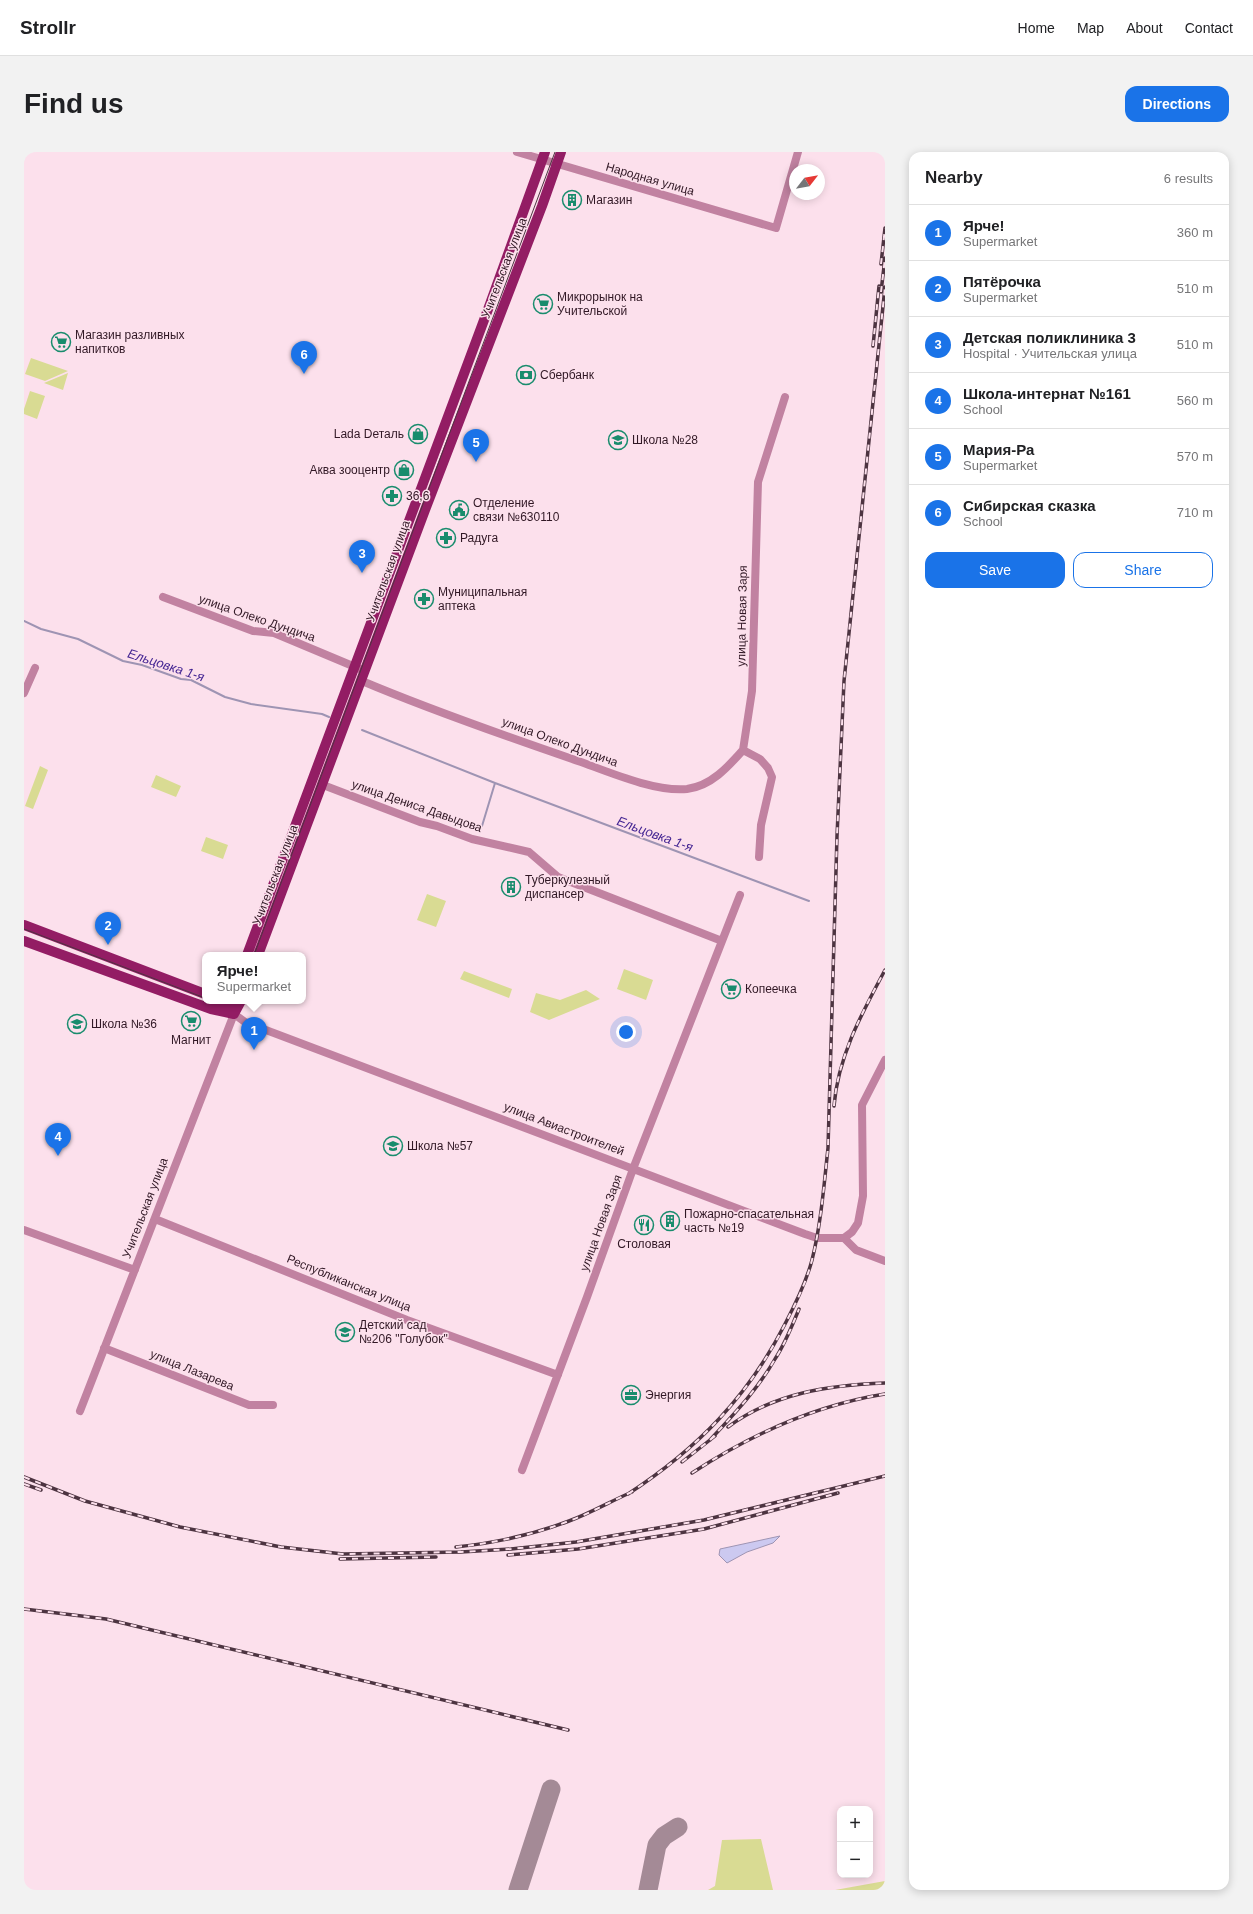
<!DOCTYPE html>
<html lang="en">
<head>
<meta charset="utf-8">
<style>
	:root { --surface:#fff; --page:#f2f2f2; --text:#202124; --muted:#757577; --line:#e0e0e0; --accent:#1a73e8 }
	body { margin:0; font-family:Arial,sans-serif; background:var(--page); color:var(--text) }
	.controls { position:absolute; right:12px; bottom:12px; display:grid; overflow:hidden; border-radius:8px; box-shadow:0 2px 10px #0003 }
	.controls button { width:36px; height:36px; display:grid; place-items:center; padding:0; border:0; border-bottom:1px solid var(--line); background:var(--surface); color:var(--text); font:20px sans-serif }
	.compass { position:absolute; left:765px; top:12px; width:36px; height:36px; border-radius:50%; background:var(--surface); box-shadow:0 2px 10px #0003; rotate:59deg }
	.you { position:absolute; left:602px; top:880px; width:14px; height:14px; margin:-10px; border:3px solid #fff; border-radius:50%; background:#1a73e8; box-shadow:0 0 0 6px #1a73e833 }
	.badge { display:grid; place-items:center; width:26px; height:26px; border-radius:50%; background:var(--accent); color:#fff; font-size:13px; font-weight:700 }
	.pin { position:absolute; translate:-50% -33px; filter:drop-shadow(0 1px 2px #0008) }
	.pin::after { content:''; position:absolute; top:21px; width:14px; height:12px; background:inherit; clip-path:polygon(0 0,100% 0,50% 100%) }
	.popup { position:absolute; left:178px; top:800px; width:104px; height:52px; box-sizing:border-box; display:grid; place-content:center; border-radius:8px; background:var(--surface); filter:drop-shadow(0 1px 3px #0005); font-size:13px; white-space:nowrap; color:var(--muted) }
	.popup b { font-size:15px; color:var(--text) }
	.popup::after { content:''; position:absolute; left:50%; top:100%; margin-left:-8px; border:8px solid transparent; border-top-color:var(--surface) }
	.list { margin:0; padding:0; list-style:none }
	h2 { display:flex; justify-content:space-between; align-items:center; height:52px; margin:0; padding:0 16px; font-size:17px }
	h2 small { font-size:13px; font-weight:400; color:var(--muted) }
	.list li { display:grid; grid-template-columns:26px 1fr auto; gap:12px; align-items:center; box-sizing:border-box; height:56px; padding:0 16px; border-top:1px solid var(--line) }
	.list b { display:block; font-size:15px; white-space:nowrap }
	.list p { margin:0; font-size:13px; white-space:nowrap; color:var(--muted) }
	.list em { font-size:13px; font-style:normal; color:var(--muted) }
	.actions { display:flex; gap:8px; padding:12px 16px }
	.actions a { flex:1; padding:9px 0; border:1px solid var(--accent); border-radius:12px; text-align:center; font-size:14px; color:var(--accent) }
	.actions .main { background:var(--accent); color:#fff }
	.map { position:relative; flex:none; width:861px; height:1738px; overflow:hidden; border-radius:12px }
	header { display:flex; align-items:center; gap:24px; box-sizing:border-box; height:56px; padding:0 20px; background:var(--surface); border-bottom:1px solid var(--line) }
	header strong { font-size:19px }
	nav { display:flex; gap:22px; margin-inline-start:auto; font-size:14px }
	.intro { display:flex; align-items:center; justify-content:space-between; box-sizing:border-box; height:96px; padding:0 24px }
	h1 { margin:0; font-size:28px }
	.button { padding:10px 18px; border-radius:12px; background:var(--accent); color:#fff; font-size:14px; font-weight:700 }
	main { display:flex; gap:24px; padding:0 24px }
	aside { flex:1; background:var(--surface); border-radius:12px; box-shadow:0 2px 10px #0003 }
	.map>svg:first-child { display:block }
	.green { fill:#d9db93 }
	.water { fill:#ccc9f0; stroke:#9e94b3 }
	.lines { fill:none; stroke-linecap:round; stroke-linejoin:round }
	.stream { stroke:#9e94b3; stroke-width:2 }
	.taxiway { stroke:#a48a96; stroke-width:19 }
	.minor { stroke:#c182a1; stroke-width:8 }
	.major { stroke:#931d64; stroke-width:10 }
	.tram { stroke:#4d3441; stroke-width:1 }
	.rail-casing { stroke:#4d3441; stroke-width:3.5 }
	.rail { stroke:#fce0ec; stroke-width:2; stroke-dasharray:6; stroke-linecap:butt }
	.labels { text-anchor:middle; dominant-baseline:central; stroke-width:3; stroke-linejoin:round; paint-order:stroke }
	.street-label { font-size:12px; fill:#311825; stroke:#fce0ec }
	.poi-label { font-size:12px; fill:#311825; stroke:#fce0ec; text-anchor:start }
	.water-label { font-size:13px; font-style:italic; fill:#452693; stroke:#fce0ec }
</style>
</head>
<body>
<header>
<strong>Strollr</strong>
<nav><a>Home</a><a>Map</a><a>About</a><a>Contact</a></nav>
</header>
<div class="intro"><h1>Find us</h1><a class="button">Directions</a></div>
<main>
<div class="map">
<svg width="861" height="1738" viewBox="0 0 861 1738">
	<rect width="100%" height="100%" fill="#fce0ec"/>
	<!-- green -->
	<path class="green" d="M7,206L44,219L21,229L1,222Z
		M44,221L39,238L20,231Z
		M6,239L21,244L13,267L0,262V257Z
		M16,614L24,618L9,657L1,654Z
		M132,623L157,634L152,645L127,635Z
		M182,685L204,693L199,707L177,699Z
		M403,742L422,749L412,775L393,768Z
		M600,817L629,828L622,848L593,837Z
		M440,819L488,837L485,846L436,827Z
		M562,838L576,847L525,868L506,860L512,841L536,848Z
		M737,1687L749,1738H684L691,1734L698,1688Z
		M861,1729V1738H811Z"/>
	<!-- water -->
	<path class="water" d="M756,1384L749,1391L723,1400L703,1411L695,1403L696,1397Z"/>
	<g class="lines">
		<!-- stream -->
		<path class="stream" d="M0,469L17,477L54,487L99,509L118,513L157,527L167,528L201,545L227,552L298,562L305,565
			M338,578L471,631L458,674
			M471,631L785,749"/>
		<!-- taxiway -->
		<path class="taxiway" d="M494,1738L527,1637
			M624,1738L633,1693L640,1684L654,1675"/>
		<!-- minor -->
		<path class="minor" d="M493,0L752,76L774,0
			M139,445L229,479L250,481L336,517
			M338,529C409,559 484,585 557,610C587,621 632,640 663,637C687,634 704,615 719,598
			M0,541L11,516
			M719,598L728,539L734,330L761,245
			M719,598L736,607L744,616L748,625L737,673L735,705
			M299,633L396,670L413,674L448,687L505,700L534,725L698,789
			M131,1067L383,1168L534,1223
			M0,1078L111,1118
			M820,1086L828,1080L834,1071L839,1044L838,953L861,908
			M80,1196L225,1253H249
			M56,1259L210,862L221,870L781,1082L793,1086H820L832,1098L861,1109
			M498,1318L563,1145L609,1017L716,743"/>
		<!-- major -->
		<path class="major" d="M0,773L181,842
			M0,789L187,857L210,862
			M223,803L466,152L521,0
			M234,803L401,358L518,54L537,0
			M192,849L207,860
			M206,849L210,862
			M210,862L217,849"/>
		<!-- tram -->
		<path class="tram" d="M0,777L181,846
			M230,803L531,0
			M184,849H199"/>
		<!-- rail casing -->
		<g class="rail-casing">
			<path id="rail" d="M857,112L861,76
				M857,140L861,106
				M849,194L855,134
				M810,954C814,904 838,861 861,818
				M704,1275C750,1241 805,1233 861,1231
				M686,1288C710,1262 734,1237 751,1207C761,1192 768,1174 775,1157
				M658,1310L691,1284
				M668,1321C726,1283 792,1253 861,1242
				M0,1325L61,1349L156,1375L257,1395L319,1402L437,1400L487,1397L552,1390L680,1368L861,1324
				M0,1332L17,1338
				M604,1342C673,1297 724,1245 761,1172C772,1151 782,1131 788,1108C797,1072 800,1033 804,996L813,684L820,529L861,135
				M432,1395C471,1391 508,1383 545,1369C567,1361 587,1349 608,1340
				M484,1403L554,1397L680,1377L814,1341
				M316,1407L412,1405
				M0,1457L82,1467L544,1578"/>
		</g>
		<!-- rail -->
		<use href="#rail" class="rail"/>
	</g>
	<!-- icons -->
	<defs>
		<g id="building-ring" transform="scale(1)"><circle r="9.5" fill="#fce0ec" stroke="#198c6d" stroke-width="1.5"/><path d="M-4-6H4V6H1V3H-1V6H-4ZM-2.5-4.3h1.7v1.8h-1.7ZM.8-4.3h1.7v1.8H.8ZM-2.5-1h1.7V.8h-1.7ZM.8-1h1.7V.8H.8Z" fill="#198c6d"/></g>
		<g id="supermarket-ring" transform="scale(1)"><circle r="9.5" fill="#fce0ec" stroke="#198c6d" stroke-width="1.5"/><path d="M-6-5.5h2.5l.6 2H6L4.5 2H-2.5L-4.4-4H-6ZM-1.5 3.2a1.3 1.3 0 1 0 .1 0ZM3 3.2a1.3 1.3 0 1 0 .1 0Z" fill="#198c6d"/></g>
		<g id="bank-ring" transform="scale(1)"><circle r="9.5" fill="#fce0ec" stroke="#198c6d" stroke-width="1.5"/><path d="M-6-4H6V4H-6ZM0-2.3a2.3 2.3 0 1 0 0 4.6a2.3 2.3 0 1 0 0-4.6Z" fill="#198c6d"/></g>
		<g id="shop-ring" transform="scale(1)"><circle r="9.5" fill="#fce0ec" stroke="#198c6d" stroke-width="1.5"/><path d="M-5-2.5h2.3a2.7 3.5 0 0 1 5.4 0H5L5.5 6h-11ZM-1.5-2.5h3a1.5 2.3 0 0 0-3 0Z" fill="#198c6d"/></g>
		<g id="school-ring" transform="scale(1)"><circle r="9.5" fill="#fce0ec" stroke="#198c6d" stroke-width="1.5"/><path d="M0-5L7-2L0 1L-7-2ZM-4 1L0 2.5L4 1V4Q0 6-4 4Z" fill="#198c6d"/></g>
		<g id="pharmacy-ring" transform="scale(1)"><circle r="9.5" fill="#fce0ec" stroke="#198c6d" stroke-width="1.5"/><path d="M-2-6h4v4h4v4h-4v4h-4v-4h-4v-4h4Z" fill="#198c6d"/></g>
		<g id="civic-ring" transform="scale(1)"><circle r="9.5" fill="#fce0ec" stroke="#198c6d" stroke-width="1.5"/><path d="M-.6-6.5H3V-4.5H.6V-3L4-1V1h2V6H-6V1h2V-1L-.6-3ZM-1.2 2.5V6h2.4V2.5Z" fill="#198c6d"/></g>
		<g id="restaurant-ring" transform="scale(1)"><circle r="9.5" fill="#fce0ec" stroke="#198c6d" stroke-width="1.5"/><path d="M-5-6h1v4h1v-4h1v4h1v-4h1v5L-1.5 .5V6h-2V.5L-5-1ZM5-6V6H3V1.5H1.5Q1.5-4 5-6Z" fill="#198c6d"/></g>
		<g id="office-ring" transform="scale(1)"><circle r="9.5" fill="#fce0ec" stroke="#198c6d" stroke-width="1.5"/><path d="M-6-3h4V-5.5h4V-3h4V5H-6ZM-1-4.5V-3h2v-1.5ZM-6 0V1H6V0Z" fill="#198c6d"/></g>
	</defs>
	<g fill-rule="evenodd">
		<use href="#building-ring" x="548" y="48"/>
		<use href="#supermarket-ring" x="519" y="152"/>
		<use href="#supermarket-ring" x="37" y="190"/>
		<use href="#bank-ring" x="502" y="223"/>
		<use href="#shop-ring" x="394" y="282"/>
		<use href="#school-ring" x="594" y="288"/>
		<use href="#shop-ring" x="380" y="318"/>
		<use href="#pharmacy-ring" x="368" y="344"/>
		<use href="#civic-ring" x="435" y="358"/>
		<use href="#pharmacy-ring" x="422" y="386"/>
		<use href="#pharmacy-ring" x="400" y="447"/>
		<use href="#building-ring" x="487" y="735"/>
		<use href="#supermarket-ring" x="707" y="837"/>
		<use href="#supermarket-ring" x="167" y="869"/>
		<use href="#school-ring" x="53" y="872"/>
		<use href="#school-ring" x="369" y="994"/>
		<use href="#building-ring" x="646" y="1069"/>
		<use href="#restaurant-ring" x="620" y="1073"/>
		<use href="#school-ring" x="321" y="1180"/>
		<use href="#office-ring" x="607" y="1243"/>
	</g>
	<g class="labels">
		<!-- street labels -->
		<g class="street-label">
			<text transform="translate(626 27) rotate(16)">Народная улица</text>
			<text transform="translate(480 116) rotate(-69)">Учительская улица</text>
			<text transform="translate(364 419) rotate(-70)">Учительская улица</text>
			<text transform="translate(718 464) rotate(-89)">улица Новая Заря</text>
			<text transform="translate(233 466) rotate(19)">улица Олеко Дундича</text>
			<text transform="translate(536 590) rotate(20)">улица Олеко Дундича</text>
			<text transform="translate(393 654) rotate(19)">улица Дениса Давыдова</text>
			<text transform="translate(251 723) rotate(-69)">Учительская улица</text>
			<text transform="translate(540 977) rotate(21)">улица Авиастроителей</text>
			<text transform="translate(121 1056) rotate(-69)">Учительская улица</text>
			<text transform="translate(577 1071) rotate(-70)">улица Новая Заря</text>
			<text transform="translate(325 1131) rotate(22)">Республиканская улица</text>
			<text transform="translate(168 1218) rotate(22)">улица Лазарева</text>
		</g>
		<!-- poi labels -->
		<g class="poi-label">
			<text x="562" y="48">Магазин</text>
			<text x="533" y="145">Микрорынок на<tspan x="533" dy="14">Учительской</tspan></text>
			<text x="51" y="183">Магазин разливных<tspan x="51" dy="14">напитков</tspan></text>
			<text x="516" y="223">Сбербанк</text>
			<text x="380" y="282" text-anchor="end">Lada Dеталь</text>
			<text x="608" y="288">Школа №28</text>
			<text x="366" y="318" text-anchor="end">Аква зооцентр</text>
			<text x="382" y="344">36,6</text>
			<text x="449" y="351">Отделение<tspan x="449" dy="14">связи №630110</tspan></text>
			<text x="436" y="386">Радуга</text>
			<text x="414" y="440">Муниципальная<tspan x="414" dy="14">аптека</tspan></text>
			<text x="501" y="728">Туберкулезный<tspan x="501" dy="14">диспансер</tspan></text>
			<text x="721" y="837">Копеечка</text>
			<text x="67" y="872">Школа №36</text>
			<text x="167" y="888" text-anchor="middle">Магнит</text>
			<text x="383" y="994">Школа №57</text>
			<text x="660" y="1062">Пожарно-спасательная<tspan x="660" dy="14">часть №19</tspan></text>
			<text x="620" y="1092" text-anchor="middle">Столовая</text>
			<text x="335" y="1173">Детский сад<tspan x="335" dy="14">№206 "Голубок"</tspan></text>
			<text x="621" y="1243">Энергия</text>
		</g>
		<!-- water labels -->
		<g class="water-label">
			<text transform="translate(142 513) rotate(18)">Ельцовка 1-я</text>
			<text transform="translate(631 682) rotate(20)">Ельцовка 1-я</text>
		</g>
	</g>
</svg>
<div class="controls">
<button>+</button>
<button>−</button>
</div>
<svg class="compass" viewBox="-18 -18 36 36"><path d="M0-13l5 13h-10z" fill="#e53935"/><path d="M0 13l5-13h-10z" fill="#757577"/></svg>
<div class="you"></div>
<div class="pin badge" style="left:230px;top:898px">1</div>
<div class="popup"><b>Ярче!</b>Supermarket</div>
<div class="pin badge" style="left:84px;top:793px">2</div>
<div class="pin badge" style="left:338px;top:421px">3</div>
<div class="pin badge" style="left:34px;top:1004px">4</div>
<div class="pin badge" style="left:452px;top:310px">5</div>
<div class="pin badge" style="left:280px;top:222px">6</div>
</div>
<aside>
<h2>Nearby<small>6 results</small></h2>
<ul class="list">
<li><span class="badge">1</span><div><b>Ярче!</b><p>Supermarket</p></div><em>360 m</em></li>
<li><span class="badge">2</span><div><b>Пятёрочка</b><p>Supermarket</p></div><em>510 m</em></li>
<li><span class="badge">3</span><div><b>Детская поликлиника 3</b><p>Hospital · Учительская улица</p></div><em>510 m</em></li>
<li><span class="badge">4</span><div><b>Школа-интернат №161</b><p>School</p></div><em>560 m</em></li>
<li><span class="badge">5</span><div><b>Мария-Ра</b><p>Supermarket</p></div><em>570 m</em></li>
<li><span class="badge">6</span><div><b>Сибирская сказка</b><p>School</p></div><em>710 m</em></li>
</ul>
<div class="actions"><a class="main">Save</a><a>Share</a></div>
</aside>
</main>
</body>
</html>
